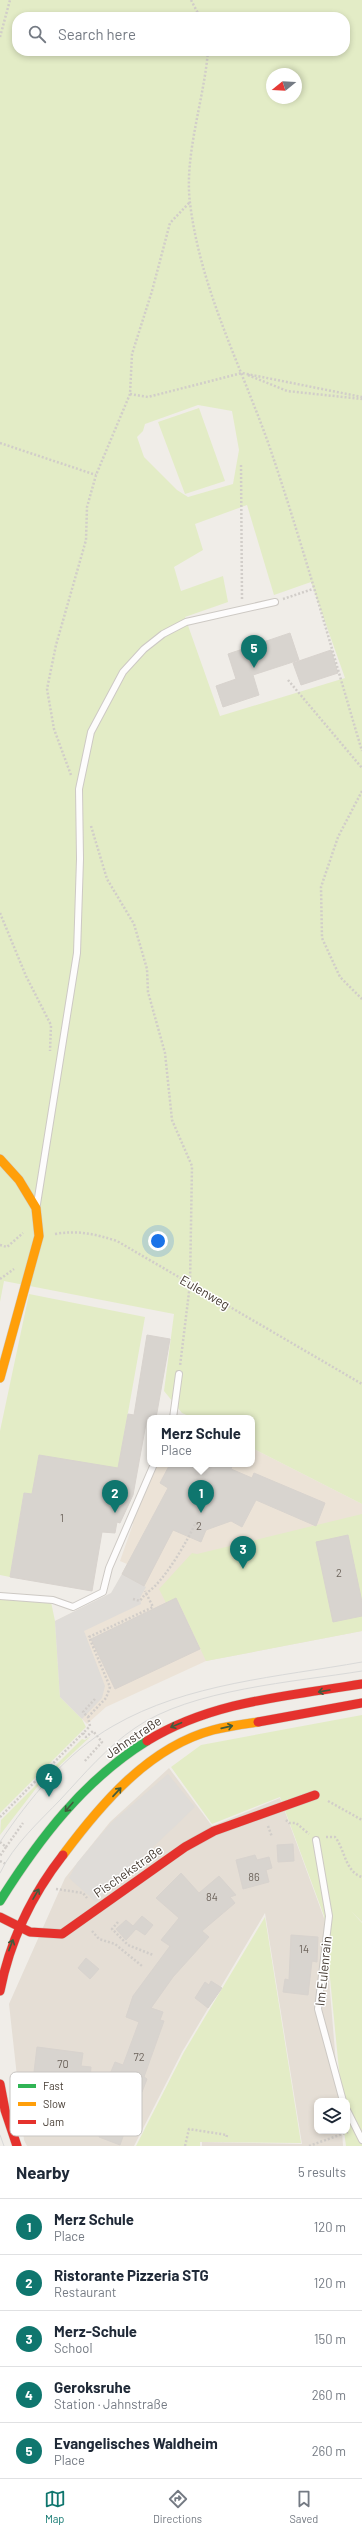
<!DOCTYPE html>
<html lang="en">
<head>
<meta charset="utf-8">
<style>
	:root { --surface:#fff; --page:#f6f6f7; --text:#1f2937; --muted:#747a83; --line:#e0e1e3; --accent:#0f766e }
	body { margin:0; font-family:Barlow,sans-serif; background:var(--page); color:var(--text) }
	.controls { position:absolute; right:12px; bottom:12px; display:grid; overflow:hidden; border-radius:8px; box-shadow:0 2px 6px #0003 }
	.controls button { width:36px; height:36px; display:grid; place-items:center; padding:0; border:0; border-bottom:1px solid var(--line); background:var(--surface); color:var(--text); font:20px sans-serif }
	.compass { position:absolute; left:266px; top:68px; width:36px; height:36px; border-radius:50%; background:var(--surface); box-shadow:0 2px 6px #0003; rotate:252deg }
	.you { position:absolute; left:158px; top:1241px; width:14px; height:14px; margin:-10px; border:3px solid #fff; border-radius:50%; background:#1a73e8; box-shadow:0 0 0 6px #1a73e833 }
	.badge { display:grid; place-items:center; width:26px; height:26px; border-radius:50%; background:var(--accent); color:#fff; font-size:13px; font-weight:700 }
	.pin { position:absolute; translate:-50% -33px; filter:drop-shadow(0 1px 2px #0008) }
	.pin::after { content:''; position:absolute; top:21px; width:14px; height:12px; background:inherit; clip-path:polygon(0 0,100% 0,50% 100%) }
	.popup { position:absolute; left:147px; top:1415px; width:108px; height:52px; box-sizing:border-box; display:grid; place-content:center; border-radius:8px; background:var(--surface); filter:drop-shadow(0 1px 3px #0005); font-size:13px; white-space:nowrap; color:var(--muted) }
	.popup b { font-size:15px; color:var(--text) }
	.popup::after { content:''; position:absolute; left:50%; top:100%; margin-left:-8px; border:8px solid transparent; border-top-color:var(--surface) }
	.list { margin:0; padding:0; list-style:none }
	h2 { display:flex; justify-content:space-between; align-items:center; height:52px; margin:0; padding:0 16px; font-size:17px }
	h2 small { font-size:13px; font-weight:400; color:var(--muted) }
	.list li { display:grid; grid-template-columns:26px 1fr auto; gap:12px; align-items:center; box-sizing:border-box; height:56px; padding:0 16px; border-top:1px solid var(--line) }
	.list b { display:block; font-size:15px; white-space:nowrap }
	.list p { margin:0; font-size:13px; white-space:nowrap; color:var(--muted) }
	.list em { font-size:13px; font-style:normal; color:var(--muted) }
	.icon { flex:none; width:22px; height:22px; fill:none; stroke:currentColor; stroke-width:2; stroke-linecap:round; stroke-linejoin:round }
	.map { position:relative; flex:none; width:362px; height:2146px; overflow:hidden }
	.search { position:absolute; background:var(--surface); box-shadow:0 2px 6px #0003; left:12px; right:12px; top:12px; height:44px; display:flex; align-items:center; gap:10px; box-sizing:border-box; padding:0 14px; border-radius:16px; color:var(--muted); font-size:15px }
	.sheet { height:332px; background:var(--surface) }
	nav { display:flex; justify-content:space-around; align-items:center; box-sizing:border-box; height:56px; border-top:1px solid var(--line); background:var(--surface); font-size:11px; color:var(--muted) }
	nav a { display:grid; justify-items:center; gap:2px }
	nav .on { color:var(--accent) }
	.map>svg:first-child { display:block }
	.residential { fill:#e5ded5 }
	.education { fill:#ece3d7 }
	.green { fill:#e3ecc6; fill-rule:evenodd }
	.parking { fill:#dfdcd8 }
	.building { fill:#d8d4cf; stroke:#d8d3ce }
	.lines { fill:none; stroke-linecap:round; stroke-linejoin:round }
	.lane-casing { stroke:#cdc9c4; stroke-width:8 }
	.fast-casing { stroke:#d1cac0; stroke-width:10 }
	.slow-casing { stroke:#d1cac0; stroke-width:10 }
	.jam-casing { stroke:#d1cac0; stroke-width:10 }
	.path { stroke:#d1cdc9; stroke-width:2.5; stroke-dasharray:2 2; stroke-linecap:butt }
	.lane { stroke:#fdfcfc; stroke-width:6 }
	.fast { stroke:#30b455; stroke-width:9 }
	.slow { stroke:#ff9f0a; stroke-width:9 }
	.jam { stroke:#e5322d; stroke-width:9 }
	.tram { stroke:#d9d9d8; stroke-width:1 }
	.oneway { stroke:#415b3c }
	.labels { text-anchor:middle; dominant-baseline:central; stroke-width:3; stroke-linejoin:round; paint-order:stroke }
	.number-label { font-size:11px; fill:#6d645c }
	.street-label { font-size:13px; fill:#473d34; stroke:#fff }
	.key { fill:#fff; stroke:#c8c5c2; stroke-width:1 }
	.key-label { font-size:11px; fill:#473d34 }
</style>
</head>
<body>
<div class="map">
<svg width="362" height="2146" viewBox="0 0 362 2146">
	<rect width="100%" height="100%" fill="#f0ede8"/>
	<!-- residential -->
	<path class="residential" d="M169,1768L212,1826L280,1798L324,1918L339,2101H317V2131H342L343,2146H202V2142L302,2144L265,1913L182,2052L134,2146H27L24,2140L9,2004L65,1878L110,1822Z"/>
	<!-- education -->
	<path class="education" d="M252,1448L362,1504V1631L206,1661L106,1707L87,1724L60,1697L55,1621L112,1593L127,1564L120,1561L133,1524L128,1521L154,1464H252Z"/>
	<!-- green -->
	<path class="green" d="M0,0H362V1504L252,1448V1418H193L182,1413L164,1391L174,1314L4,1281L0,1302ZM17,17H345V51H17ZM272,74H296V98H272ZM198,405L232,411L239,450L233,484L188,497L177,490L144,457L137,437L143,431L145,424ZM247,505L274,595L311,582L345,678L220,716L185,617L228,602L223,576L181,591L174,567L203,550L195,524Z
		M199,408L225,481L185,494L158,422Z
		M29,1294L145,1317L118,1469L39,1455L32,1494L24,1493L10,1577L0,1575V1431Z
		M362,1514V1631L206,1661L177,1599L166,1603L159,1589L192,1553L197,1554Z
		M0,1598L51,1602L55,1621L60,1697L82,1719L86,1727L0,1813Z
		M362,1715V1922L351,1911L362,1923V2146H346L344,2131H347V2101H342L324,1916L280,1797L212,1824L171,1767L201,1745Z
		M91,1736L37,1787L0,1835L1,1820L82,1739L85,1740Z
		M265,1917L301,2143L200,2142V2146H136L184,2052Z"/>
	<!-- parking -->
	<path class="parking" d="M122,1574L146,1587L140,1598L141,1604L84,1631L105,1686L102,1698L82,1719L60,1697L55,1621L111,1593Z
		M168,1774L195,1807L96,1902L69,1878L77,1863L111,1823Z"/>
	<!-- building -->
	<path class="building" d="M290,633L299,660L253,675L259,695L223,707L216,686L236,679L228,654Z
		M331,650L338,673L301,685L293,663Z
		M147,1335L170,1339L156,1418H147L133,1495L120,1523L117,1522L115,1533L102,1532L92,1591L10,1577L24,1493L32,1494L39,1455L118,1468L128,1414L134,1415Z
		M170,1464H233L231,1469L252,1478L254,1473L325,1503L316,1526L256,1500L242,1527L231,1521L206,1530L201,1542L173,1530L144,1586L122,1574L168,1488L160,1483Z
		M348,1535L362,1602V1616L333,1622L316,1542Z
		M176,1598L200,1649L115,1689L91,1639Z
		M293,1844L294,1861L278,1862L277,1845Z
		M255,1855L257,1860L269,1857L272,1868L266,1870L269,1882L243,1889L236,1860Z
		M181,1873L199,1893L219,1876L236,1895L230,1897L235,1903L202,1931L209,1937L173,1977L151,2008L163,2012L160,2020L164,2021L144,2077L147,2079L142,2092L139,2091L120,2145L99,2137L108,2102L116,2105L125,2079L110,2074L115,2062L123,2065L139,2022L126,2017L133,1996L170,1946L161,1940L179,1918L156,1898Z
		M142,1916L153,1925L145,1935L136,1929L126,1940L116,1929L126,1920L133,1926Z
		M291,1935L318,1937L317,1962L312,1961L308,1995L283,1992L285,1979L289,1980Z
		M86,1958L99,1969L90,1979L78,1968Z
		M211,1981L222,1988L208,2008L195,1998L205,1982L209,1985Z
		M37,2047L83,2053L81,2066L91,2067L90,2080L67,2078L66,2082H64L59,2124L34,2121L38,2073L34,2072Z"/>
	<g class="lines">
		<!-- lane casing -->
		<g class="lane-casing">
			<path id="lane" d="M37,1204L77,953L80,859L79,789L91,732L123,672L144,649L163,634L186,622L275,602
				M173,1418L179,1374
				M0,1596L53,1600L73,1607L103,1592L109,1568L154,1464
				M316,1840L329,1916L318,2009L343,2101
				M347,2110L362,2140"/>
		</g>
		<!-- fast casing -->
		<g class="fast-casing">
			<path id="fast" d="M0,1901C39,1839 84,1780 147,1741"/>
		</g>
		<!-- slow casing -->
		<g class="slow-casing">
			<path id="slow" d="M0,1159L19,1180L36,1208L39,1236L0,1378
				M63,1855C101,1804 149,1747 213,1730C228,1726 244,1724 258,1722"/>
		</g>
		<!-- jam casing -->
		<g class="jam-casing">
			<path id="jam" d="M258,1722L362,1703
				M147,1741C212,1701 288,1696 362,1684
				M0,1917L30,1932L62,1934L185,1847L214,1831L315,1795
				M0,1991C10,1940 31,1896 63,1855
				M0,2084L5,2110L17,2146"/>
		</g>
		<!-- path -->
		<path class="path" d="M191,0L200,17
			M0,37L10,0
			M208,51C204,100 184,155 190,203C201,294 246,375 274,460C306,556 333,654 362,751
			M248,375L287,391L362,399
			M130,394L148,397L242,373L362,397
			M0,443L96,475
			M241,465L242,600
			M283,599L313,589
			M288,680L362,768
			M71,775L54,729L47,689L56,645L86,540L87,507L96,475L130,394L132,354L152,291L170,223L190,202
			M362,791L338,837L321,887L322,938L340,977L362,999
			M91,826L107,879L134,924L147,969L148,992L165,1053L172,1120L192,1166L190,1284L180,1366
			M0,913L26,976L51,1025L50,1051
			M55,1234C78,1230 95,1234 117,1241L362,1384
			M0,1245L7,1247L23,1233
			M0,1279L14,1269
			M133,1599L140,1601C145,1593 149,1592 155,1586C169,1572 188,1540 196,1522
			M88,1717L106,1698L110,1687L89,1637L153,1607L145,1591
			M83,1733L86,1737L93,1731L102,1742L84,1762
			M328,1801L362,1820
			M0,1817L90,1726L88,1717L83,1712L95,1699
			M286,1820L289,1823H296L309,1834
			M268,1826L272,1837
			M326,1837H335C345,1849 345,1872 362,1877
			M0,1842L6,1847L0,1856
			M6,1847L23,1823
			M0,1861L6,1864
			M56,1889L83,1893L87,1898
			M118,1922L112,1929L128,1945L153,1955
			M92,1931L99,1939L115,1944L142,1966
			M185,2146L189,2129L227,2135L226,2139
			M309,2146L348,2132"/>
		<!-- lane -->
		<use href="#lane" class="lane"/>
		<!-- fast -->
		<use href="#fast" class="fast"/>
		<!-- slow -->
		<use href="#slow" class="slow"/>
		<!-- jam -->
		<use href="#jam" class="jam"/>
		<!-- tram -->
		<path class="tram" d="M0,1842C29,1799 67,1752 113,1726C187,1683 279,1677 362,1662
			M0,1873C14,1844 39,1822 61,1799C84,1774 107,1747 135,1728C191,1689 295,1682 362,1671
			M0,2135L4,2146"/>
	</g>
	<!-- one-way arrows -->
	<defs><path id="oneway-shaft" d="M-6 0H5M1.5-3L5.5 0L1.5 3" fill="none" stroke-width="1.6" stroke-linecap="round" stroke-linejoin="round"/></defs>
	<g class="oneway">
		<use href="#oneway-shaft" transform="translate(324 1691) rotate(170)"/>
		<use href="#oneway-shaft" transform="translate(176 1725) rotate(157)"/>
		<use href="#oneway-shaft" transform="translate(227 1727) rotate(-13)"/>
		<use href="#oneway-shaft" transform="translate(117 1792) rotate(-47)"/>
		<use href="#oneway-shaft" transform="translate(69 1807) rotate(131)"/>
		<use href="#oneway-shaft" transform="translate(36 1894) rotate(-60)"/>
		<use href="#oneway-shaft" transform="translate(11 1945) rotate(-69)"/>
	</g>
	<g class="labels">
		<!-- number labels -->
		<g class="number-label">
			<text x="62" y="1517">1</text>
			<text x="199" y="1525">2</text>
			<text x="339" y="1572">2</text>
			<text x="254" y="1876">86</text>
			<text x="212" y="1896">84</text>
			<text x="304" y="1948">14</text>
			<text x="139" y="2056">72</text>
			<text x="63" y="2063">70</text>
		</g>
		<!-- street labels -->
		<g class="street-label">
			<text transform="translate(205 1292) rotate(30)">Eulenweg</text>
			<text transform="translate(133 1737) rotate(-34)">Jahnstraße</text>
			<text transform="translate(128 1871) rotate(-35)">Pischekstraße</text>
			<text transform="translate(323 1971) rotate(-84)">Im Eulenrain</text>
		</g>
	</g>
	<!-- legend -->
	<rect x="10" y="2072" width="132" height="64" rx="6" class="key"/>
	<rect x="18" y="2084" width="18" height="4" fill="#30b455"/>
	<rect x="18" y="2102" width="18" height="4" fill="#ff9f0a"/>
	<rect x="18" y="2120" width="18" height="4" fill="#e5322d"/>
	<g class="key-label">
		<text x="43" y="2090">Fast</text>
		<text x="43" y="2108">Slow</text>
		<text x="43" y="2126">Jam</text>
	</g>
</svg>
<div class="controls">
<button><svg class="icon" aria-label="layers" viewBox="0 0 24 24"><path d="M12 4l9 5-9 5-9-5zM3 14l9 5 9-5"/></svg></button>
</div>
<svg class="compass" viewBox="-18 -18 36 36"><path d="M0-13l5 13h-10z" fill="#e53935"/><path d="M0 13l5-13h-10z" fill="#747a83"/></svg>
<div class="you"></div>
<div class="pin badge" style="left:201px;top:1513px">1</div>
<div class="popup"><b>Merz Schule</b>Place</div>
<div class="pin badge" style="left:115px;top:1513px">2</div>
<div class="pin badge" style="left:243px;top:1569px">3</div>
<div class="pin badge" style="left:49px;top:1797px">4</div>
<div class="pin badge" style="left:254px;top:668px">5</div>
<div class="search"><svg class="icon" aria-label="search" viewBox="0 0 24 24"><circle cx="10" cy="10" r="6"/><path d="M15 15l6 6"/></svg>Search here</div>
</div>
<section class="sheet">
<h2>Nearby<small>5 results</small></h2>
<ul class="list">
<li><span class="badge">1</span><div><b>Merz Schule</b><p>Place</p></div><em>120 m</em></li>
<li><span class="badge">2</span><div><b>Ristorante Pizzeria STG</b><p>Restaurant</p></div><em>120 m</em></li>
<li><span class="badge">3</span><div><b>Merz-Schule</b><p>School</p></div><em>150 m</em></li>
<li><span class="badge">4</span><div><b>Geroksruhe</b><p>Station · Jahnstraße</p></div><em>260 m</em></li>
<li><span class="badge">5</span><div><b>Evangelisches Waldheim</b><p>Place</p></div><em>260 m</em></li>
</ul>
</section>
<nav>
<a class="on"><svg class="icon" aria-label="map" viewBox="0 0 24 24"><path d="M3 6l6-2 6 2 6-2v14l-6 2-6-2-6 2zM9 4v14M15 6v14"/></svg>Map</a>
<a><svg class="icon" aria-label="directions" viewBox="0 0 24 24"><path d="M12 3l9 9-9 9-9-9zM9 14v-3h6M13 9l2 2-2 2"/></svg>Directions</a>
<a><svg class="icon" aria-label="saved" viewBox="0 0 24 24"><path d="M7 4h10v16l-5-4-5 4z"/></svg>Saved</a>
</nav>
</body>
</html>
